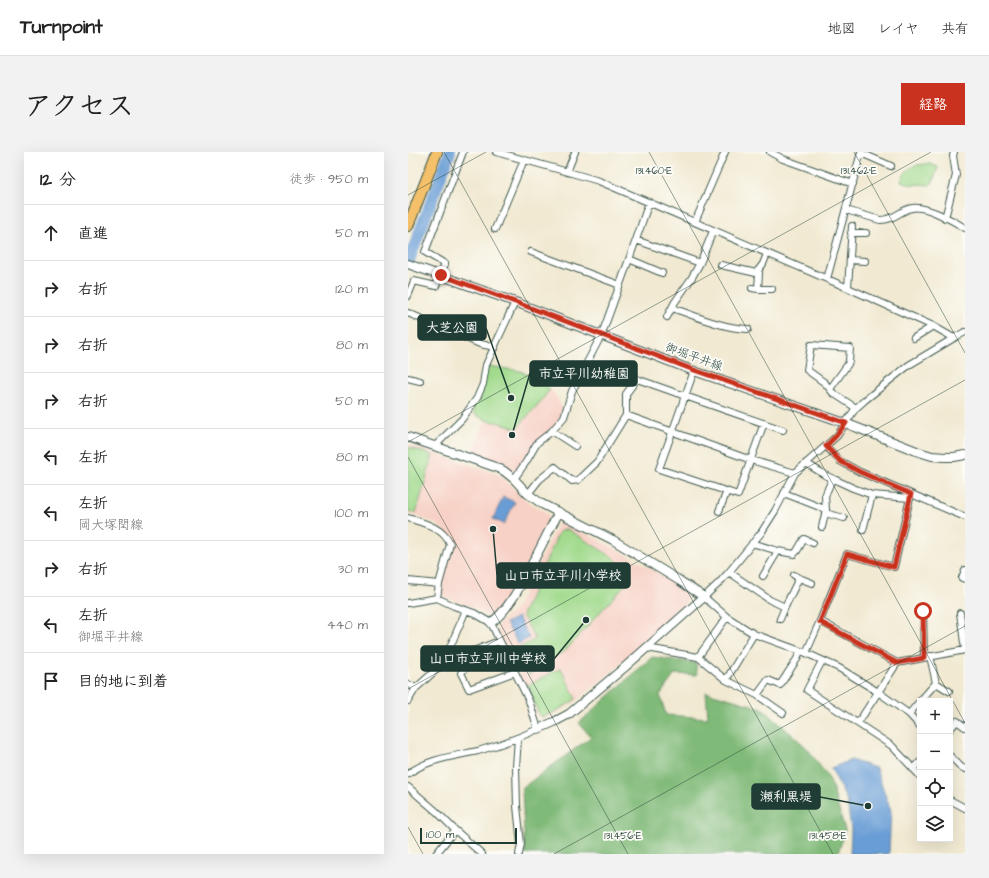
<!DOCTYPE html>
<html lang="ja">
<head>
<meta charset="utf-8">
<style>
	:root { --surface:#fff; --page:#f2f2f2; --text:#222; --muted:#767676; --line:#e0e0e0; --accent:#c8321e }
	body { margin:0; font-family:"Architects Daughter","Klee One",sans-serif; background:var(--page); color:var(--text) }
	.controls { position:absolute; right:12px; bottom:12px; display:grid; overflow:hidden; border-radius:0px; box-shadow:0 4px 16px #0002 }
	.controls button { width:36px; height:36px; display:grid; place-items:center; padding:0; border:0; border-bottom:1px solid var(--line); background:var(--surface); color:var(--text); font:20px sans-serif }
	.scale { position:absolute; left:12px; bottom:10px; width:97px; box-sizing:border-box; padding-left:4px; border:2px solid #1f3d34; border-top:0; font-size:11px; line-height:14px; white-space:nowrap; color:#1f3d34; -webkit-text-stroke:3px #fdfcf7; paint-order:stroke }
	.stop { position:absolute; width:12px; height:12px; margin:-9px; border:3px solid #c8321e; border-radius:50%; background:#fff }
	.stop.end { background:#c8321e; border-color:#fff; box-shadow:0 1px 4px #0008 }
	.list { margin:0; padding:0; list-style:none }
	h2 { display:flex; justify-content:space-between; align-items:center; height:52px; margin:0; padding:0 16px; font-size:17px }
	h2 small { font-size:13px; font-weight:400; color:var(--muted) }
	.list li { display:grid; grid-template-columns:26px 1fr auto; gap:12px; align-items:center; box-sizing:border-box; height:56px; padding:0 16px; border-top:1px solid var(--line) }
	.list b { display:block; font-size:15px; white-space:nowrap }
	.list p { margin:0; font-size:13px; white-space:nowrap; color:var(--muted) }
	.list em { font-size:13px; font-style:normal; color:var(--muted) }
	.icon { flex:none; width:22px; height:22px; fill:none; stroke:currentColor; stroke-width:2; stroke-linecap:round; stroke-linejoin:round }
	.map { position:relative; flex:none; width:557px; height:702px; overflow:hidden; border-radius:0px }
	header { display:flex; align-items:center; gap:24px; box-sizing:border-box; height:56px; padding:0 20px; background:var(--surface); border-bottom:1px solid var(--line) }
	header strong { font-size:19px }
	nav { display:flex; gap:22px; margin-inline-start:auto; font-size:14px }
	.intro { display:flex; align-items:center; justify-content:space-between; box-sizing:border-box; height:96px; padding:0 24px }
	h1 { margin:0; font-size:28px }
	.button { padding:10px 18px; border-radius:0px; background:var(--accent); color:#fff; font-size:14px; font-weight:700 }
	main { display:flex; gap:24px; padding:0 24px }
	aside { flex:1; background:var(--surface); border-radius:0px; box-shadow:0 4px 16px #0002 }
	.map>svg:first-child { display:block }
	.built { fill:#f7d1c6 }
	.green { fill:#a1da8d; stroke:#608c60 }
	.forest { fill:#80ba78; stroke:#507c56 }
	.water { fill:#699dd5; stroke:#446d84 }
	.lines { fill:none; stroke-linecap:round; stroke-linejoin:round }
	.river { stroke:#699dd5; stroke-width:12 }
	.minor-casing { stroke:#3e574c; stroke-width:8 }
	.tertiary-casing { stroke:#3e574c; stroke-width:10 }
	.primary-casing { stroke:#3e574c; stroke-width:12 }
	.minor { stroke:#fff; stroke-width:6 }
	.tertiary { stroke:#fff; stroke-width:8 }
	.primary { stroke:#f4c16a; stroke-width:10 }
	.route { stroke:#c8321e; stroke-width:5 }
	.ticks { fill:none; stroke:#1f3d34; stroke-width:1; stroke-opacity:0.45 }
	.labels { text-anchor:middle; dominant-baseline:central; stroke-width:3.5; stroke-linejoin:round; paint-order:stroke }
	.street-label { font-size:12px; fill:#1f3d34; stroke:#fdfcf7 }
	.ticks-label { font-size:10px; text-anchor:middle; fill:#1f3d34; stroke:#fdfcf7; stroke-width:3.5; stroke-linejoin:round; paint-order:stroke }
	.leader { fill:none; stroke:#1f3d34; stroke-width:1.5 }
	.callout-dot { fill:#1f3d34; stroke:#fdfcf7; stroke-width:1.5 }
	.callout { fill:#1f3d34; stroke:#1f3d34; stroke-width:1.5 }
	.callout-label { font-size:13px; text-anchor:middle; font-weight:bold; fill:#fff }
</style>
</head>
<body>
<header>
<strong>Turnpoint</strong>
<nav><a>地図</a><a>レイヤ</a><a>共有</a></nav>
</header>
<div class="intro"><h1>アクセス</h1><a class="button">経路</a></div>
<main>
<aside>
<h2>12 分<small>徒歩 · 950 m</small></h2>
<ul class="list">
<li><svg class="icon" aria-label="ahead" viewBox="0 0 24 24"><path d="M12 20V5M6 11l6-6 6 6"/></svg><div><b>直進</b></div><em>50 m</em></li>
<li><svg class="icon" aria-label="right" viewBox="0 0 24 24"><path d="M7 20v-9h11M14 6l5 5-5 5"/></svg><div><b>右折</b></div><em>120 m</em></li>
<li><svg class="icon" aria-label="right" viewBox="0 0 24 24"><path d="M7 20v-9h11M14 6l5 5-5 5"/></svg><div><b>右折</b></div><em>80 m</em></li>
<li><svg class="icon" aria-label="right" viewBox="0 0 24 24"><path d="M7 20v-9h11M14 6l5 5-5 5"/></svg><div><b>右折</b></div><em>50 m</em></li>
<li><svg class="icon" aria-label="left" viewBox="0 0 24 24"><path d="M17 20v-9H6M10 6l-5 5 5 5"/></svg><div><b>左折</b></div><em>80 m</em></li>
<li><svg class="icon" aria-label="left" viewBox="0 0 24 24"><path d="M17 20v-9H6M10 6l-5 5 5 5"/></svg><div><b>左折</b><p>岡大塚閏線</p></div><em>100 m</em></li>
<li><svg class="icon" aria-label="right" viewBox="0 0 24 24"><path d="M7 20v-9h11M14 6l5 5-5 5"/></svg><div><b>右折</b></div><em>30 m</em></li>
<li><svg class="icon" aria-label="left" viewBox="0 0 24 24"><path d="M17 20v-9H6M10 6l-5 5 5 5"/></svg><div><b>左折</b><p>御堀平井線</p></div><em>440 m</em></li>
<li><svg class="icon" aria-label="arrive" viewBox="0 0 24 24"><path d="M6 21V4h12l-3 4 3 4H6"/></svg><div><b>目的地に到着</b></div></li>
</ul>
</aside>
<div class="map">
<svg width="557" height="702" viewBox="0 0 557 702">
	<rect width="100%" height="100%" fill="#fdfcf7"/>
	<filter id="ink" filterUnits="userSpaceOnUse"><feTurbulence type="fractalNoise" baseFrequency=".025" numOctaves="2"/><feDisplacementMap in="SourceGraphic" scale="8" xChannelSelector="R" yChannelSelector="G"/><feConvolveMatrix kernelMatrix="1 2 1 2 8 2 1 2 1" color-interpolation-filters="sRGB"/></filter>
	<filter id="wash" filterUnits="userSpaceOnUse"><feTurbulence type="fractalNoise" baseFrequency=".012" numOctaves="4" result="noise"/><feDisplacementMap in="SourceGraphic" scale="16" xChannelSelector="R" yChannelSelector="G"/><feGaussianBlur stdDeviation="0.9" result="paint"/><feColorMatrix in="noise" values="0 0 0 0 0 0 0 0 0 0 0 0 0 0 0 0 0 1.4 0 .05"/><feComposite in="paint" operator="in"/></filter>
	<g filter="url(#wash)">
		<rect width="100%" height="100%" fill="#f1e9d1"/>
		<!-- built -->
		<path class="built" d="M142,237L148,244L155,258L154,265L107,320L100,314L64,302L78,268L100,273L108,277L134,248Z
			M0,292L89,322L98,329L120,350L140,362L141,367L107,435L99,448L84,463H79L64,454L54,452L36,444L34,442L32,438L46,387L27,371L0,361Z
			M155,370L219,403L248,420L269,434L274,438L279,446L276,454L273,459L219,507L167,550L136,567L130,564L117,533L90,480V472L98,464L106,460L150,372Z"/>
		<!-- green -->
		<path class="green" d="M517,12H523L530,15L525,30L521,33L511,32L505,33L493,29C499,16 503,13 517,12Z
			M80,214L112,219L126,226L142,237L134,248L108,277L100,273L78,268L66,262L65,255Z
			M0,295L25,303L8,361L0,359Z
			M159,377L206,406L224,425L157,499L142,507L121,523L108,498L127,487L114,463L151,380Z
			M153,516L168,547C158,554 147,560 135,565L131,563L120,533Z"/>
		<!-- forest -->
		<path class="forest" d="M244,505L288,511L289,523L267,522L252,543L258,563L300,566L298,540L354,556L399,596L422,628L437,678L430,702H117L114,636L183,585L171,571Z"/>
		<!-- water -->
		<path class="water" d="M95,345L107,350L96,372L85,367Z
			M110,465L121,486L110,492L98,471Z
			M443,608L468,616L483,659L481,702H442L443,677L439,649L423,616Z"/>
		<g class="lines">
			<!-- river -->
			<path class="river" d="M0,111L42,0"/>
		</g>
	</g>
	<g filter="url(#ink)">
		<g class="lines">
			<!-- minor casing -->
			<g class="minor-casing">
				<path id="minor" d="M88,0L167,22L191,29L440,136L525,174L546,186
					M362,0L375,7L445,32
					M453,1L483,14
					M159,20L167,0
					M438,58L472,68C487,68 492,58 504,56C517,53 546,69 557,76
					M537,66L548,23L545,4L546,0
					M287,70L317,0
					M87,77L116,8
					M443,81H458
					M228,88L292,111
					M123,100L212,133
					M221,107L254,121
					M442,108L457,109
					M313,113L348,121L355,112L359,102
					M419,127L453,0
					M344,136L350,137L351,121L349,119
					M440,136L444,74
					M350,137H364
					M0,144L6,129L28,134L37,112L17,100L55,0
					M264,156C288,164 314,176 340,177
					M0,161L72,192L87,195
					M259,165L267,150L283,127L292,111L305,79
					M506,186L525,174
					M286,219L251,317L330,343L356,271
					M0,226L12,229
					M422,237L440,212L441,209L442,196L403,193L399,218L417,231L425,241L448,256
					M218,263L343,308L387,321
					M144,279L167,294
					M27,294L54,267L69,246L75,232L78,213L107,150
					M418,294L432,309L452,320L557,365
					M398,311L417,323L445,336L464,343L502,346
					M106,327L118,310L129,291L144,279L156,265L164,239L194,182L228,88L241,50
					M376,341L414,356
					M120,342L131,328L147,315L164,329L170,328L189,310L218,263V242L229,227L277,244L375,278
					M311,359L319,339
					M417,361L436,366
					M0,366C15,371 35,375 42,392L31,432L29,446L46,454L66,461L83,471L121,549L130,577C111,586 91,593 70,599C47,604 19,607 0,622
					M414,375L418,358L417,344L424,327
					M455,378L464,343
					M344,391L370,399L355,424
					M370,399L386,402L389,399L396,387L405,391
					M557,418L554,426L557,427
					M321,420L362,448L377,455L391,426L386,423
					M391,426L404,431
					M0,429L31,432
					M0,451L29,446
					M515,459L516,506
					M552,461L557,498
					M372,467L377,455
					M412,469L489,511L450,571
					M346,482L318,528L349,543L375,561
					M91,489L63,500C61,509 59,515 53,521L61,537L107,520
					M239,496L290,505
					M398,501L412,469L439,402L486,415L503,342
					M414,509L399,538L484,594L512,624
					M489,511L557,498
					M318,528L290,505L319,465
					M528,531L541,539
					M0,532L8,536
					M349,543L360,528L372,533L389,507L392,499
					M0,549L8,536L29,517L39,502L58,458
					M512,549L528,531L522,504
					M501,562L512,549
					M512,574L501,562L470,540L431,516L398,501L346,482L319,465L296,445L311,431L321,420L353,381L367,359L387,321L429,284L447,257L457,248L501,213L546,186L557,180
					M542,577L549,569L557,575
					M110,586L108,615L109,654L113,692L111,702
					M542,604L553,615L557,617
					M505,617L512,610
					M0,635L29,660L47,678L74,702
					M542,648L557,656
					M28,702L47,678"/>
			</g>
			<!-- tertiary casing -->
			<g class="tertiary-casing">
				<path id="tertiary" d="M0,112L107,150L286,219L437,271L511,300L524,304L537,305H546L557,303
					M0,285L90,316L96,319L106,327L120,342L134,352L205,388L272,429L296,445L217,515L161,562L146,570L130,577
					M83,471C103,455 113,432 125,410C134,393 142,376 151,360"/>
			</g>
			<!-- primary casing -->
			<g class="primary-casing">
				<path id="primary" d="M0,74L29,0"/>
			</g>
			<!-- minor -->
			<use href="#minor" class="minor"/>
			<!-- tertiary -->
			<use href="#tertiary" class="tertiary"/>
			<!-- primary -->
			<use href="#primary" class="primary"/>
		</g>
	</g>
	<g class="lines" filter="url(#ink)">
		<!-- route -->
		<path class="route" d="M33,123L107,150L286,218L438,271L428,284L418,294L432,309L452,320L503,342L486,415L439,402L412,470L489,511L516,506L515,459"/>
	</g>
	<!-- ticks -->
	<path class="ticks" d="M36,0L425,702M241,0L557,571M446,0L557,201M0,43L78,0M0,290L523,0M0,305L220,702M0,537L557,228M0,675L15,702M146,702L557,474"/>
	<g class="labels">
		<!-- street labels -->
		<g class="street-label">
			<text transform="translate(286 205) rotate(20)">御堀平井線</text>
		</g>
	</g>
	<g class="ticks-label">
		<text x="246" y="22">131.460°E</text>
		<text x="451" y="22">131.462°E</text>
		<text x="215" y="687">131.456°E</text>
		<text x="420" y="687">131.458°E</text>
	</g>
	<!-- callouts -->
	<path class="leader" d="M103 246L78 176M104 283L122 221M85 377L89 423M178 468L146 507M460 654L412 645"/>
	<g class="callout-dot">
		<circle cx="103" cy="246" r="4"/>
		<circle cx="104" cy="283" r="4"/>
		<circle cx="85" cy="377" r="4"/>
		<circle cx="178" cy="468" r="4"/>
		<circle cx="460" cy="654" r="4"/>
	</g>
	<g class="callout">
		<rect x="10" y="163" width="68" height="25" rx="4"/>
		<rect x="122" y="209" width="107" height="25" rx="4"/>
		<rect x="89" y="411" width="133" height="25" rx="4"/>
		<rect x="13" y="494" width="133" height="25" rx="4"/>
		<rect x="344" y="632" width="68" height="25" rx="4"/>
	</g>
	<g class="callout-label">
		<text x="44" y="180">大芝公園</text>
		<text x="176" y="226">市立平川幼稚園</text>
		<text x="155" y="428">山口市立平川小学校</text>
		<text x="80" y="511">山口市立平川中学校</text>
		<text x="378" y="649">瀬利黒堤</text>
	</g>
</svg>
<div class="controls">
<button>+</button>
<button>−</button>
<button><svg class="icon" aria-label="locate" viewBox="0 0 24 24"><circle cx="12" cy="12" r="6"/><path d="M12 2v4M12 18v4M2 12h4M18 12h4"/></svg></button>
<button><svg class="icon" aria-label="layers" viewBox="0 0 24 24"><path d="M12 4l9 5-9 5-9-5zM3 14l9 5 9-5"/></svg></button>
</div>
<div class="scale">100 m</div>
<div class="stop" style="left:515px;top:459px"></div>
<div class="stop end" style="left:33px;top:123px"></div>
</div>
</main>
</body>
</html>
